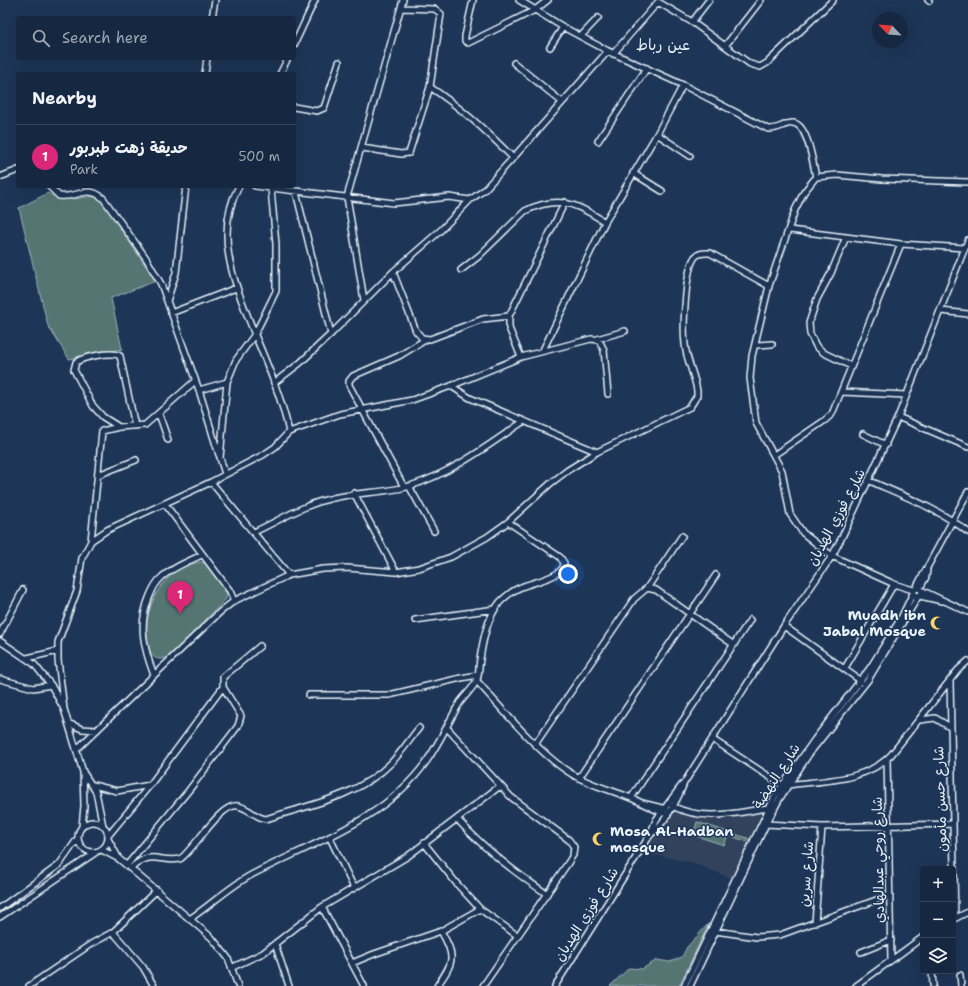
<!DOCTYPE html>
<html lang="en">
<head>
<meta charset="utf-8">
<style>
	:root { --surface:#162841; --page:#1f3048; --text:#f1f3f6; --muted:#9ea6b1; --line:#35445a; --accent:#db2777 }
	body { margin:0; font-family:"Shantell Sans","Playpen Sans Arabic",sans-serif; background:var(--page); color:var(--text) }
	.controls { position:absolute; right:12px; bottom:12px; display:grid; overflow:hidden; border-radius:4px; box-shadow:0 4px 16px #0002 }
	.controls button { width:36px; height:36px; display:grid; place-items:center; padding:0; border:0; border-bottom:1px solid var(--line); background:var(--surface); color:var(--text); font:20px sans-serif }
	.compass { position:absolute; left:872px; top:12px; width:36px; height:36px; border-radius:50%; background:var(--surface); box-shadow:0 4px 16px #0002; rotate:295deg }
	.you { position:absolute; left:568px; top:574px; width:14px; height:14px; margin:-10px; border:3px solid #fff; border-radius:50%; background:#1a73e8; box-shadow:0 0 0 6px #1a73e833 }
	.badge { display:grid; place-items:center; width:26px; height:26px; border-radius:50%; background:var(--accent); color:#fff; font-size:13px; font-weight:700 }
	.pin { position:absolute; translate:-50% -33px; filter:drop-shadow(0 1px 2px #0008) }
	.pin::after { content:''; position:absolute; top:21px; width:14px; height:12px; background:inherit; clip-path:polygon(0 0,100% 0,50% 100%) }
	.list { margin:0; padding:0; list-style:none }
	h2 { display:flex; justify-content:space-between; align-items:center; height:52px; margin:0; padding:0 16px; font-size:17px }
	h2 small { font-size:13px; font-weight:400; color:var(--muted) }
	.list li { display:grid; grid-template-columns:26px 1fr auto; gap:12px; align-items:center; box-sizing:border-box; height:64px; padding:0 16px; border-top:1px solid var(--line) }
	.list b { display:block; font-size:15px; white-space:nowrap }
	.list p { margin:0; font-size:13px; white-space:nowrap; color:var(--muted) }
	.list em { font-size:13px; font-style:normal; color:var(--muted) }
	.icon { flex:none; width:22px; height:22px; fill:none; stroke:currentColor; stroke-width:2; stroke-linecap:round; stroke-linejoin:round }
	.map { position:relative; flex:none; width:968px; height:986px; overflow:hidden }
	.search { position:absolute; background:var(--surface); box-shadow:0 4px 16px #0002; left:16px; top:16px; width:280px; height:44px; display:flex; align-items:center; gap:10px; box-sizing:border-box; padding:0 14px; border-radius:4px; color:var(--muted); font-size:15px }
	.panel { position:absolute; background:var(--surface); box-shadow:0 4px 16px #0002; left:16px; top:72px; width:280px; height:116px; border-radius:4px }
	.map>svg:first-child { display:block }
	.built { fill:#31435d }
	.green { fill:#557473; stroke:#9eb2b6 }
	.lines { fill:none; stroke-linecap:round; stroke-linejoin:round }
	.minor-casing { stroke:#e8f1f8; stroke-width:8 }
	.minor { stroke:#1d3557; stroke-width:5 }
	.labels { text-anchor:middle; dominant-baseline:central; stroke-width:3; stroke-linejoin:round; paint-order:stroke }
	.street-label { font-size:14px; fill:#e8f1f8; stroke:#1d3557 }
	.poi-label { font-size:14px; font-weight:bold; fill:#e8f1f8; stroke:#1d3557; text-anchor:end }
	.neighbourhood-label { font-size:15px; fill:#e8f1f8; stroke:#1d3557 }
</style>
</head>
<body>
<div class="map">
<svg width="968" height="986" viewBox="0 0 968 986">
	<rect width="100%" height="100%" fill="#1d3557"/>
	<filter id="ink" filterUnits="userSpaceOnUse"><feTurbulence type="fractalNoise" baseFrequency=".025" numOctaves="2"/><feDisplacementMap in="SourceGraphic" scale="8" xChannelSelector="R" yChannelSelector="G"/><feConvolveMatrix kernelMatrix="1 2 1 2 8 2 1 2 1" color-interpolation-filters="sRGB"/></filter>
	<g filter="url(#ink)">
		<!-- built -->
		<path class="built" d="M673,810L696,817L710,819L759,813L762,819L733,879L691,862L644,853L657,831Z"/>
		<!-- green -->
		<path class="green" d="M48,193C68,206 78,195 99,197L156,281L111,298L122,349L69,359L48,326L19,208Z
			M200,562L206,563L224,588L227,594L226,599L173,653C170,655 166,658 162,659C155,660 151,655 149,649C142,625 150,596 168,578C175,569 189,564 200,562Z
			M697,822L750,839L748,842L728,835L724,845L693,835Z
			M709,923L679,986H610L629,968L642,969L657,960L670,962L682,957L687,947Z"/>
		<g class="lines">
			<!-- minor casing -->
			<g class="minor-casing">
				<path id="minor" d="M473,0L465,36V41L468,43L535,10L548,0
					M519,0L563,27L608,51L683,85L768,129C777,130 783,124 792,123C808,122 813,165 816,177
					M928,0L929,1
					M401,8L435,9L441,14L430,87
					M212,18L215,0
					M692,22L709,0
					M581,36L598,18
					M294,45L315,0
					M725,46L761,0
					M550,47L563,27
					M613,54L658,2L692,22L750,64L760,67L767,63L833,0
					M514,63L562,102
					M205,74L207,58
					M280,74L288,58
					M294,107L317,111L324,108L339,62
					M657,134L690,156
					M598,141L647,68
					M513,158L608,51
					M633,173L662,191
					M0,177L18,170
					M49,186L59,196C77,199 86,184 103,198L146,258L161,284L167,301
					M186,186L176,273L167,301L199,390L219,455
					M255,186L394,203L449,197L470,200
					M296,192L331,334
					M790,230L901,244L965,248
					M846,237L831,273L817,299L809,323L810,334L816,346L824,353L851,366
					M461,270L479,256L525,211C558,195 576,203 605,222
					M393,272L416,331L422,338L430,339L483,319L509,316
					M364,300L347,197L403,0
					M941,311L968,314
					M171,313L236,288
					M597,339L625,331
					M756,345L772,344
					M543,350L605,222L657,134L683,85
					M521,357L509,328V316L565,202
					M274,383L300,363L331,334L393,272L441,230L470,200L484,190L513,158C488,132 460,107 430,87L409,153L401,154L362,148
					M451,386L470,398L597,452
					M199,390L227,382
					M842,392L906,395
					M159,414L168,440
					M898,417L968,447
					M119,427L103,417L93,406L74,370L76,362C84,357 112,351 120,356L135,426
					M289,432L340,414L412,400L451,386L521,357L591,339L599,340L604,350L608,394
					M863,434L886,445
					M774,455L824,421L832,414L901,244
					M225,474L220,458L227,382L236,360L255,334L276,291V244L271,189
					M98,475L136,460
					M870,481C904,496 939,509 968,532
					M211,482L289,575
					M409,486L434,531
					M404,487L349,385V381L353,376L399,356L425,340
					M354,493L396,572
					M165,504L230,591L234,601
					M254,532C278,521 303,505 329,499C355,492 387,493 410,486C452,473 489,445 524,421
					M91,541L102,431L119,427L145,425L195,381
					M647,588L656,590L734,645
					M916,588L968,492
					M920,588L926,577L927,570
					M913,590L915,596L921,595L922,591L919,588L913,590L894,584L832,556L803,533L790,514L782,471L756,423L750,378L752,356L769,286L795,210L804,192L816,177L837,175L882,179L968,182
					M921,590L968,612
					M920,596L942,601
					M415,620L495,609
					M784,626L861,681
					M0,634L23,590
					M0,641L34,664L51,685L64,709L83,772L84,806L82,827
					M27,658L58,651
					M845,668L894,584
					M154,675C144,649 138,625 149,598C152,590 156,582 162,577C173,567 189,561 202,555
					M0,679L33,688L51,685
					M476,680C501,708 541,756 572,774C590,785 611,790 631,798C643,803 652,809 664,813
					M950,681L955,918
					M309,695H389L461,678L478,675
					M64,709L58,660V642L77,591L82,558L91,541L107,530L211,482L263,455L275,447L289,432C282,399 268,366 255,335C236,286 212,236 239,186
					M920,720L935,718L950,727
					M70,724L82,729L97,730
					M447,728L511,797L569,840L574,847L573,855L568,863L483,986
					M712,739L782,785
					M536,743L634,599L647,588L682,536
					M77,749L220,612L234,601L289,575L323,569L347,568L396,572L419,568L451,557L487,537L508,522L551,483L568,470L597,452L690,407L697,396V391C695,375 686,360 685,344C683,328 685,266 696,256C700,252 705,253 710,253L769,286
					M887,759L891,960
					M83,772L96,792L103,826
					M579,778L716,575
					M93,785L117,791L150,785
					M788,785C823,780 865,782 891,755L958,670L968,661
					M631,798L750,620
					M642,803L666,809
					M672,806C705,822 733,813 768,808
					M457,819C484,849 514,872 547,894
					M78 837a15 15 0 1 1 30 0a15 15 0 1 1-30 0Z
					M766,824L822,827L953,824
					M650,835C664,824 678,800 684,783L784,626L832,556L841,539L898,417L968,240
					M108,836L150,785L223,687
					M330,838L354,888
					M108,839L119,859
					M424,843L457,884L480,909L518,936
					M102,850L119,859L212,938L228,958L238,986
					M127,865L189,790L238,726L241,716L223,687V677L260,646
					M131,868C153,849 157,863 180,859C194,850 221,802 238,806C249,808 256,818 266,819C308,805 358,797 391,763C401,753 410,739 419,728
					M322,907L364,986
					M0,908L59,865L78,838
					M0,917L95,853
					M191,918C212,904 230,886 253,874C313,843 385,820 426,762C439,744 448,723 459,704C464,696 473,689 477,680C479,674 479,665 480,659C483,640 487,618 500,602C505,597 512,591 519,588C530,582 564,578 564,563L560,557L508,522
					M954,919L968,912
					M815,923L822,827
					M715,931L757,937L780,935L890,895
					M113,932L143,967L154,986
					M275,944L289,986
					M861,952L891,940
					M352,963L374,954L441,931L480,909
					M233,967L263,953L322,907L408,856L500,786
					M932,971L933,985
					M960,975L961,986
					M29,986L91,944L113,932L157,890
					M437,986C454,962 456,957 441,931
					M555,986L650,835L656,820L682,785
					M684,986L775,796L815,739L870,668L901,618L913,593
					M690,986L766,824L780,798L809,754L868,680L918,597
					M856,986L923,937"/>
			</g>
			<!-- minor -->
			<use href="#minor" class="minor"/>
		</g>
	</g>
	<!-- icons -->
	<defs>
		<g id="mosque-bare" transform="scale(1.08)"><path d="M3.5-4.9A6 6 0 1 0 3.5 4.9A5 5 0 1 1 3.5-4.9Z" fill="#ffd166" stroke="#1d3557" stroke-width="2.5" paint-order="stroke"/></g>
	</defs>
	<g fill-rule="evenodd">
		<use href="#mosque-bare" x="937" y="623"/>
		<use href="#mosque-bare" x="599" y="839"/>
	</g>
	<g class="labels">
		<!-- street labels -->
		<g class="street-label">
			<text transform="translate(836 517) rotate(-62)">شارع فوزي الهدبان</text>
			<text transform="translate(776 776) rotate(-57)">شارع النهضة</text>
			<text transform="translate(940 799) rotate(-92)">شارع حسن مأمون</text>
			<text transform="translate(878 860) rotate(-91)">شارع روحي عبدالهادي</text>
			<text transform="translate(806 874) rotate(-86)">شارع سرين</text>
			<text transform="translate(586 914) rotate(-58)">شارع فوزي الهدبان</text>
		</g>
		<!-- poi labels -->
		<g class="poi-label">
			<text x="926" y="615">Muadh ibn<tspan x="926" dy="16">Jabal Mosque</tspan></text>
			<text x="610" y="831" text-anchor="start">Mosa Al-Hadban<tspan x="610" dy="16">mosque</tspan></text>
		</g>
		<!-- neighbourhood labels -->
		<g class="neighbourhood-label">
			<text x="663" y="45">عين رباط</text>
		</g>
	</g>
</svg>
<div class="controls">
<button>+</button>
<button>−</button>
<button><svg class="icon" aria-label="layers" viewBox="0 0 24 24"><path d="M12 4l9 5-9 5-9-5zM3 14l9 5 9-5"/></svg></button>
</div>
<svg class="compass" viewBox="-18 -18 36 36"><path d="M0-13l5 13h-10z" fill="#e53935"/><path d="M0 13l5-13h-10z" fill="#9ea6b1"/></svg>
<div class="you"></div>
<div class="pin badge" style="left:180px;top:614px">1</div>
<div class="search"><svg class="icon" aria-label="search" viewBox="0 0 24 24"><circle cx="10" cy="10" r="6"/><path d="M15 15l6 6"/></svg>Search here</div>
<section class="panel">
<h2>Nearby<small></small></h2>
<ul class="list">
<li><span class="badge">1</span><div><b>حديقة زهت طبربور</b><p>Park</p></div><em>500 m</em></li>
</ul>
</section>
</div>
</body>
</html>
